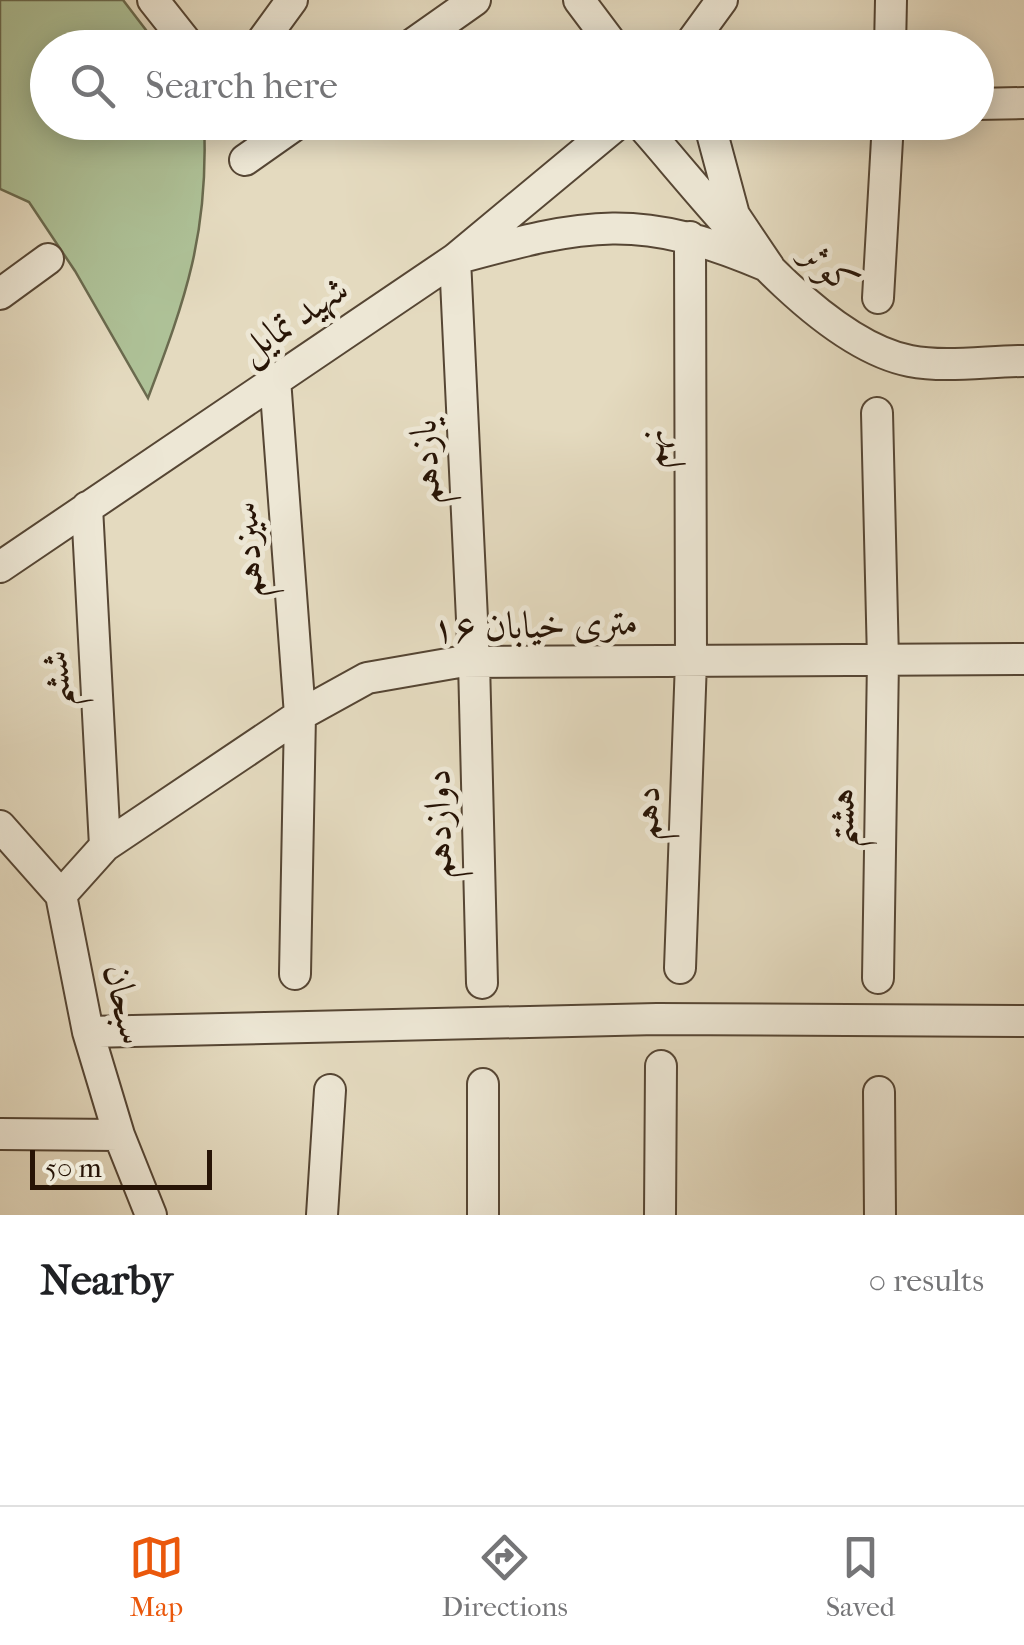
<!DOCTYPE html>
<html lang="en">
<head>
<meta charset="utf-8">
<style>
	:root { --surface:#fff; --page:#f2f2f2; --text:#202124; --muted:#757577; --line:#e0e0e0; --accent:#ea580c }
	body { margin:0; font-family:"IM FELL French Canon",Amiri,serif; background:var(--page); color:var(--text) }
	.scale { position:absolute; left:30px; bottom:25px; width:182px; box-sizing:border-box; padding-left:10px; border:5px solid #271406; border-top:0; font-size:28px; line-height:35px; white-space:nowrap; color:#271406; -webkit-text-stroke:8px #ede7d5; paint-order:stroke }
	.list { margin:0; padding:0; list-style:none }
	h2 { display:flex; justify-content:space-between; align-items:center; height:130px; margin:0; padding:0 40px; font-size:42px }
	h2 small { font-size:32px; font-weight:400; color:var(--muted) }
	.icon { flex:none; width:55px; height:55px; fill:none; stroke:currentColor; stroke-width:2; stroke-linecap:round; stroke-linejoin:round }
	.map { position:relative; flex:none; width:1024px; height:1215px; overflow:hidden }
	.search { position:absolute; background:var(--surface); box-shadow:0 5px 25px #0003; left:30px; right:30px; top:30px; height:110px; display:flex; align-items:center; gap:25px; box-sizing:border-box; padding:0 35px; border-radius:55px; color:var(--muted); font-size:38px }
	.sheet { height:290px; background:var(--surface) }
	nav { display:flex; justify-content:space-around; align-items:center; box-sizing:border-box; height:140px; border-top:2px solid var(--line); background:var(--surface); font-size:28px; color:var(--muted) }
	nav a { display:grid; justify-items:center; gap:5px }
	nav .on { color:var(--accent) }
	.map>svg:first-child { display:block }
	.green { fill:#aec197; stroke:#6a6a4e; stroke-width:2.5 }
	.lines { fill:none; stroke-linecap:round; stroke-linejoin:round }
	.minor-casing { stroke:#564634; stroke-width:34 }
	.minor { stroke:#ede7d5; stroke-width:30 }
	.labels { text-anchor:middle; dominant-baseline:central; stroke-width:10; stroke-linejoin:round; paint-order:stroke }
	.street-label { font-size:38px; fill:#271406; stroke:#ede7d5 }
</style>
</head>
<body>
<div class="map">
<svg width="1024" height="1215" viewBox="0 0 1024 1215">
	<rect width="100%" height="100%" fill="#e4dabf"/>
	<filter id="stains"><feTurbulence type="fractalNoise" baseFrequency=".002" numOctaves="4"/><feColorMatrix values="0 0 0 0 .2 0 0 0 0 .09 0 0 0 0 .02 0 0 0 .5 -.17"/></filter>
	<radialGradient id="worn" r=".72"><stop offset=".6" stop-color="#630" stop-opacity="0"/><stop offset="1" stop-color="#630" stop-opacity=".3"/></radialGradient>
	<!-- green -->
	<path class="green" d="M0,0H123L159,47L48,48V122L204,123C209,232 186,298 148,398L75,271L29,202L0,189Z"/>
	<g class="lines">
		<!-- minor casing -->
		<g class="minor-casing">
			<path id="minor" d="M153,0L191,48
				M579,0L615,48
				M257,48L292,0
				M407,48L475,0
				M687,48L722,0
				M890,48L891,0
				M976,104L1024,103
				M639,122C704,195 813,342 910,361C945,368 988,361 1024,361
				M245,160L299,122
				M0,294L48,259
				M878,298L888,122
				M275,379L300,715L295,974
				M877,413L883,660L878,978
				M87,507L105,846
				M0,567L455,259L620,122
				M0,826L61,895L88,1032L119,1135L151,1215
				M61,895L105,846L300,715L367,678L459,662L1024,659
				M680,968L691,661L690,237
				M482,983L474,662L455,259C587,223 639,211 769,267L734,215L709,122
				M88,1032L657,1019L1024,1021
				M879,1092L880,1215
				M0,1134L119,1135
				M322,1215L330,1090
				M483,1215V1084
				M660,1215L661,1066"/>
		</g>
		<!-- minor -->
		<use href="#minor" class="minor"/>
	</g>
	<g class="labels">
		<!-- street labels -->
		<g class="street-label">
			<text transform="translate(830 268) rotate(42)">کوثر</text>
			<text transform="translate(293 319) rotate(-34)">شهید تمایل</text>
			<text transform="translate(651 449) rotate(-90)">نهم</text>
			<text transform="translate(425 462) rotate(-93)">یازدهم</text>
			<text transform="translate(247 550) rotate(-94)">سیزدهم</text>
			<text transform="translate(535 625) rotate(-2)">۱۶ متری خیابان</text>
			<text transform="translate(56 679) rotate(-93)">ششم</text>
			<text transform="translate(646 813) rotate(-88)">دهم</text>
			<text transform="translate(841 818) rotate(-89)">هشتم</text>
			<text transform="translate(438 824) rotate(-91)">دوازدهم</text>
			<text transform="translate(125 1004) rotate(77)">سبحان</text>
		</g>
	</g>
	<rect width="100%" height="100%" filter="url(#stains)"/>
	<rect width="100%" height="100%" fill="url(#worn)"/>
</svg>
<div class="scale">50 m</div>
<div class="search"><svg class="icon" aria-label="search" viewBox="0 0 24 24"><circle cx="10" cy="10" r="6"/><path d="M15 15l6 6"/></svg>Search here</div>
</div>
<section class="sheet">
<h2>Nearby<small>0 results</small></h2>
<ul class="list">
</ul>
</section>
<nav>
<a class="on"><svg class="icon" aria-label="map" viewBox="0 0 24 24"><path d="M3 6l6-2 6 2 6-2v14l-6 2-6-2-6 2zM9 4v14M15 6v14"/></svg>Map</a>
<a><svg class="icon" aria-label="directions" viewBox="0 0 24 24"><path d="M12 3l9 9-9 9-9-9zM9 14v-3h6M13 9l2 2-2 2"/></svg>Directions</a>
<a><svg class="icon" aria-label="saved" viewBox="0 0 24 24"><path d="M7 4h10v16l-5-4-5 4z"/></svg>Saved</a>
</nav>
</body>
</html>
